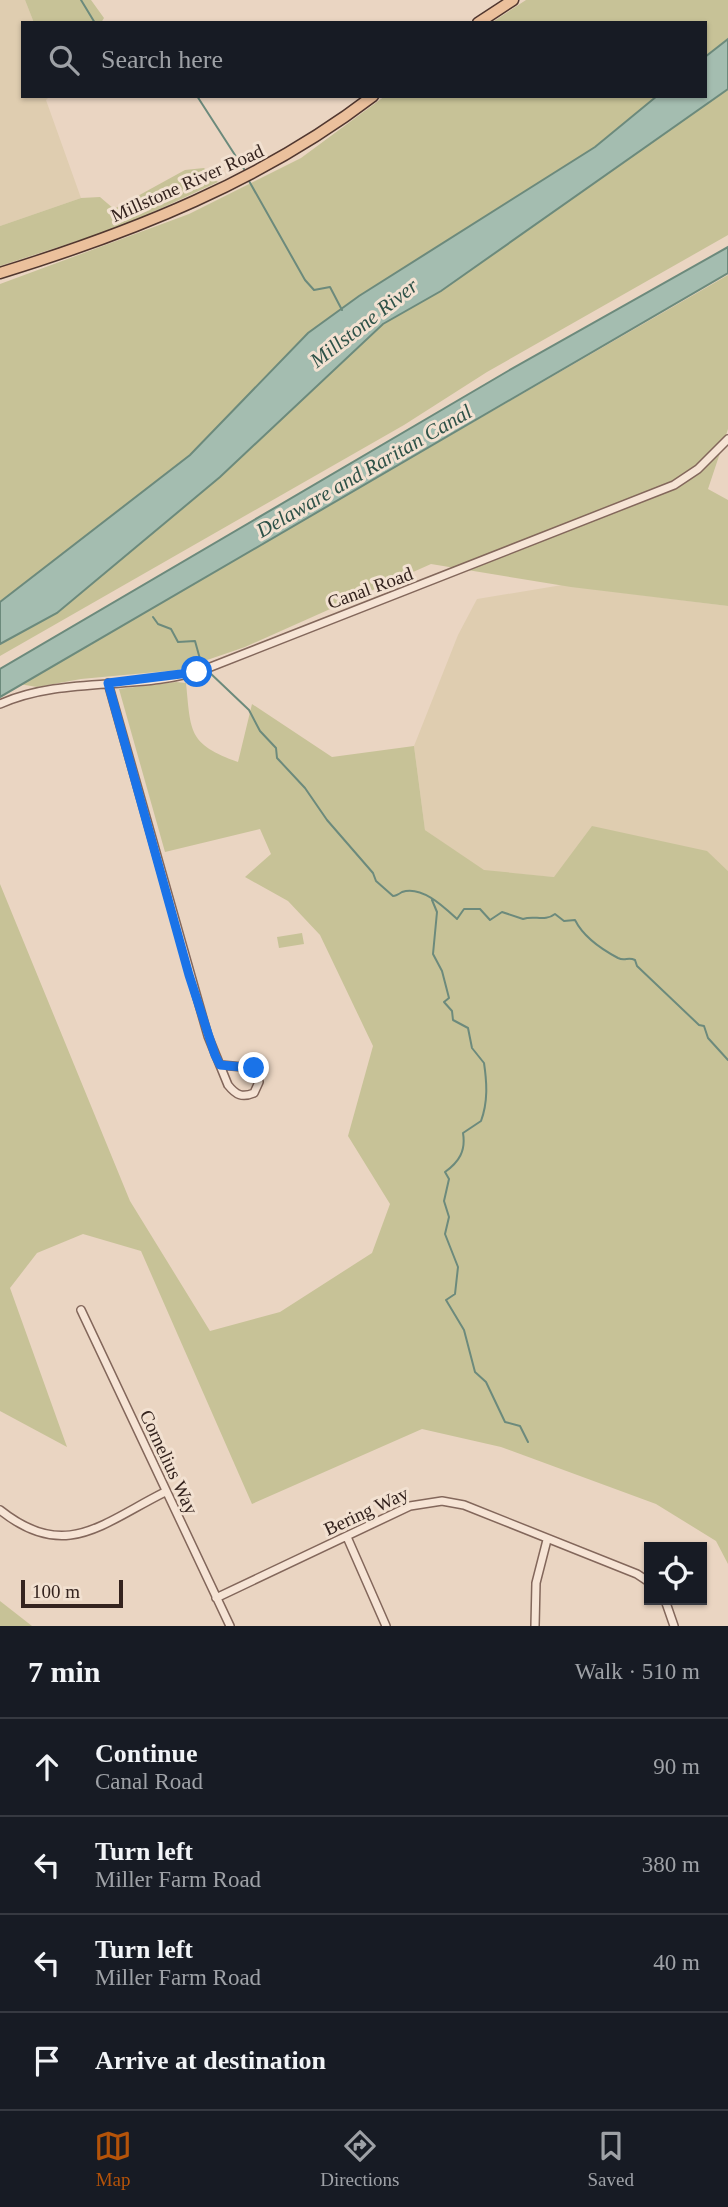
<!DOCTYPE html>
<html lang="en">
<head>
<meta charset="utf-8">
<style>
	:root { --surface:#171b24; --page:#242831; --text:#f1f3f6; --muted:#9ea1a6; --line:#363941; --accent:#b45309 }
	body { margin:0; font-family:"Times New Roman",serif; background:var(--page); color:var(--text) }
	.controls { position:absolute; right:21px; bottom:21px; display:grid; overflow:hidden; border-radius:0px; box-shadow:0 2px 5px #0004 }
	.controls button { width:63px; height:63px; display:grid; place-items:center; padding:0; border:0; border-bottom:2px solid var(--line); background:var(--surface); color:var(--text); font:35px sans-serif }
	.scale { position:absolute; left:21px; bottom:18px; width:102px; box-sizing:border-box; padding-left:7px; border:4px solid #34231e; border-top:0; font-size:19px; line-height:24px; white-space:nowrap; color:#34231e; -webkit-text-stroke:5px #f2e1d1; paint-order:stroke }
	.stop { position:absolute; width:21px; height:21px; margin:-16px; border:5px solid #1a73e8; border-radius:50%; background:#fff }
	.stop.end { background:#1a73e8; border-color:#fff; box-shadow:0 2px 7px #0008 }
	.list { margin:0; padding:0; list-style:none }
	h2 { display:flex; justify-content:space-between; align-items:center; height:91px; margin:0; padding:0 28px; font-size:30px }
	h2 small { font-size:23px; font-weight:400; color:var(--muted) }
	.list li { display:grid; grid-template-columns:46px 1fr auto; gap:21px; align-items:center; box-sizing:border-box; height:98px; padding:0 28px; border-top:2px solid var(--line) }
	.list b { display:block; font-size:26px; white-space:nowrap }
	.list p { margin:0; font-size:23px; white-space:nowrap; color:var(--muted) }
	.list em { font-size:23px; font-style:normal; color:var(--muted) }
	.icon { flex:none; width:38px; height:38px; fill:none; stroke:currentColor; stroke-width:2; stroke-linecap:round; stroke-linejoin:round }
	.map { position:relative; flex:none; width:728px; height:1626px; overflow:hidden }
	.search { position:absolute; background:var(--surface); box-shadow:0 2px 5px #0004; left:21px; right:21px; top:21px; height:77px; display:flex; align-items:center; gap:18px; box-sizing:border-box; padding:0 24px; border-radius:0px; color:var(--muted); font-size:26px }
	.sheet { height:483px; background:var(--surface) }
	nav { display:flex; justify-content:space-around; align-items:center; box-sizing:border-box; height:98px; border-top:2px solid var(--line); background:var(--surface); font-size:19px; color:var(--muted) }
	nav a { display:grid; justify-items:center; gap:4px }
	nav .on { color:var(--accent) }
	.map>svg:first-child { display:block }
	.farmland { fill:#dfcdb0 }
	.green { fill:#c7c297 }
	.water { fill:#a4bdb0; stroke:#6c8a7c; stroke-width:2 }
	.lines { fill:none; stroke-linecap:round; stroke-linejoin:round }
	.stream { stroke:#6c8a7c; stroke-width:2 }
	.minor-casing { stroke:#83675b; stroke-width:10 }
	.major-casing { stroke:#51372f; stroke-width:13 }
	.minor { stroke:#f6e4d5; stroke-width:7 }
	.major { stroke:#ebc09c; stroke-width:10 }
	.route { stroke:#1a73e8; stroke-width:9 }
	.labels { text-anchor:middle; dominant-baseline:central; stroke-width:6; stroke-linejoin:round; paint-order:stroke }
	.street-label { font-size:19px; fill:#34231e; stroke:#f2e1d1 }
	.water-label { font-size:21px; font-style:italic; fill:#2e5248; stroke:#f2e1d1 }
</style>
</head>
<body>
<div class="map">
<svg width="728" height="1626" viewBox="0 0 728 1626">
	<rect width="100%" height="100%" fill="#ead5c2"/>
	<!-- farmland -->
	<path class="farmland" d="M0,0H25L34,23H23V96H50L46,100L81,198L0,226Z
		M562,585L728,606V871L706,851L554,877L484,871L425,830L414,746L458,635L477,599Z"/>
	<!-- green -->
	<path class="green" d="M25,0H91L104,18L101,23H34Z
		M526,0H728V39L705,57V23H491Z
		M728,89V235L487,372L404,425L0,656V644L57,613L220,477L383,324L441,291Z
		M385,96H657L595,147L359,296L308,333L190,455L0,602V284L189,214L301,158Z
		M204,168L218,182L123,226L0,266V226L81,198L100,197L114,209L185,170Z
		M728,275V429L708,489L728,500V606L571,587L431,564L245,647L178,670L81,679L37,687L19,684Z
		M176,682L186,683C191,732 188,744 238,762L252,704L332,757L414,746L425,830L484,870L554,877L592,826L707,851L728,871V1564L716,1541L656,1504L501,1447L422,1429L252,1504L141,1251L83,1234L37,1253L10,1288L67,1447L0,1411V884L130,1201L210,1331L280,1312L372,1253L390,1204L348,1136L373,1046L320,935L288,901L245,877L271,854L260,829L165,852L119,689Z
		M302,933L304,944L279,948L277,937Z
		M0,1601L32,1626H0Z"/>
	<!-- water -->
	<path class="water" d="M728,39V89L441,291L383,324L220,477L57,613L0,644V602L190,455L308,333L359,296L595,147L657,96H705V57Z
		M728,247V273L0,697V669L508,371Z"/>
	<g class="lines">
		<!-- stream -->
		<path class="stream" d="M81,0L95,23
			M197,96L244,169
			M249,181L305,280L314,290L330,287L342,310
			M153,617L158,624L171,629L178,642L195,641L200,659L206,664
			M209,672L249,710L260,731L276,748L277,758L305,788L327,820L373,873L376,881L393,896C396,896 399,894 402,892C422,885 445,908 457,919L464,909H480L490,920L502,912L523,919C534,915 545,922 555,914L564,921L575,920C583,936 601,949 618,958C626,962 627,956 635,960L637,966L699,1025L704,1026L708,1038L728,1060
			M432,900L437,912L433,954L442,971L449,998L444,1002L452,1011L453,1020L468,1028L472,1048L484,1063C487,1083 488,1102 481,1121L463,1133C466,1151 459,1162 445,1172L449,1179L444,1201L449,1217L445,1234L458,1267L455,1294L446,1300L464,1330L475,1372L486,1382L505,1422L520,1426L528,1442"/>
		<!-- minor casing -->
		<g class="minor-casing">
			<path id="minor" d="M108,683L208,1036L228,1085C236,1095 242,1098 254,1093L259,1082L254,1068L221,1065
				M0,704C65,675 142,692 208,668L674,485L698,469L728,439
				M81,1310L230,1626
				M0,1510C65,1562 101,1524 165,1492
				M347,1537L386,1626
				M216,1598L410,1506L442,1501L464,1505L637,1574L649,1582
				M665,1600L674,1626
				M535,1626L536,1583L547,1540"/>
		</g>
		<!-- major casing -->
		<g class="major-casing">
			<path id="major" d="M478,23L513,0
				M0,273C133,232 262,181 373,96"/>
		</g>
		<!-- minor -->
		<use href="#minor" class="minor"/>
		<!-- major -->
		<use href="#major" class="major"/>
	</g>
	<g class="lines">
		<!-- route -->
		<path class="route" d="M197,672L108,683L189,975L215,1055L220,1065L254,1068"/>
	</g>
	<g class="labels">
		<!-- street labels -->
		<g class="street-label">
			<text transform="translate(187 183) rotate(-24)">Millstone River Road</text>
			<text transform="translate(370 588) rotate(-20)">Canal Road</text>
			<text transform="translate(169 1462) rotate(65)">Cornelius Way</text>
			<text transform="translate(366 1511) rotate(-25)">Bering Way</text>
		</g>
		<!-- water labels -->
		<g class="water-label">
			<text transform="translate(364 323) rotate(-38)">Millstone River</text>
			<text transform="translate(364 471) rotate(-30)">Delaware and Raritan Canal</text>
		</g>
	</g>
</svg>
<div class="controls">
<button><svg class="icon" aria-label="locate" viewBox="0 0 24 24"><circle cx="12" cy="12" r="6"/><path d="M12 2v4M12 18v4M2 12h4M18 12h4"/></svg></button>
</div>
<div class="scale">100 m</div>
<div class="stop" style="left:197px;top:672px"></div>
<div class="stop end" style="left:254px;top:1068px"></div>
<div class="search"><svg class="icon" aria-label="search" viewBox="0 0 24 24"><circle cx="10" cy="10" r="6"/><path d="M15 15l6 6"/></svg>Search here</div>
</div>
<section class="sheet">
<h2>7 min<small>Walk · 510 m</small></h2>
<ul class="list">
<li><svg class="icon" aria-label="ahead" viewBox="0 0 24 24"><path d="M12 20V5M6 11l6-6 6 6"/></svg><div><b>Continue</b><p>Canal Road</p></div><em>90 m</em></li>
<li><svg class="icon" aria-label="left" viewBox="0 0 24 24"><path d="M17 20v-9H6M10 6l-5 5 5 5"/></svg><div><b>Turn left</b><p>Miller Farm Road</p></div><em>380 m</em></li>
<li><svg class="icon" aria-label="left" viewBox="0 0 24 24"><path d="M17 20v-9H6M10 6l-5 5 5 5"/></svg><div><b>Turn left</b><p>Miller Farm Road</p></div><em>40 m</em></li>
<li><svg class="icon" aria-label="arrive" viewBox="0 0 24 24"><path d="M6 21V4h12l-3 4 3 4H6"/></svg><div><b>Arrive at destination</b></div></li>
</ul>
</section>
<nav>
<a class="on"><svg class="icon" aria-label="map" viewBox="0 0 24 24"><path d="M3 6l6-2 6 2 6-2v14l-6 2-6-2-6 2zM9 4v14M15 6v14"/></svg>Map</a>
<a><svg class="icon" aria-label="directions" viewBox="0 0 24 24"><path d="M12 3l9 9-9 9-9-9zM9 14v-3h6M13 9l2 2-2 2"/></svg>Directions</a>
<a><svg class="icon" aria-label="saved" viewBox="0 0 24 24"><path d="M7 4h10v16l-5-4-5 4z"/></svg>Saved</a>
</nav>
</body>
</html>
